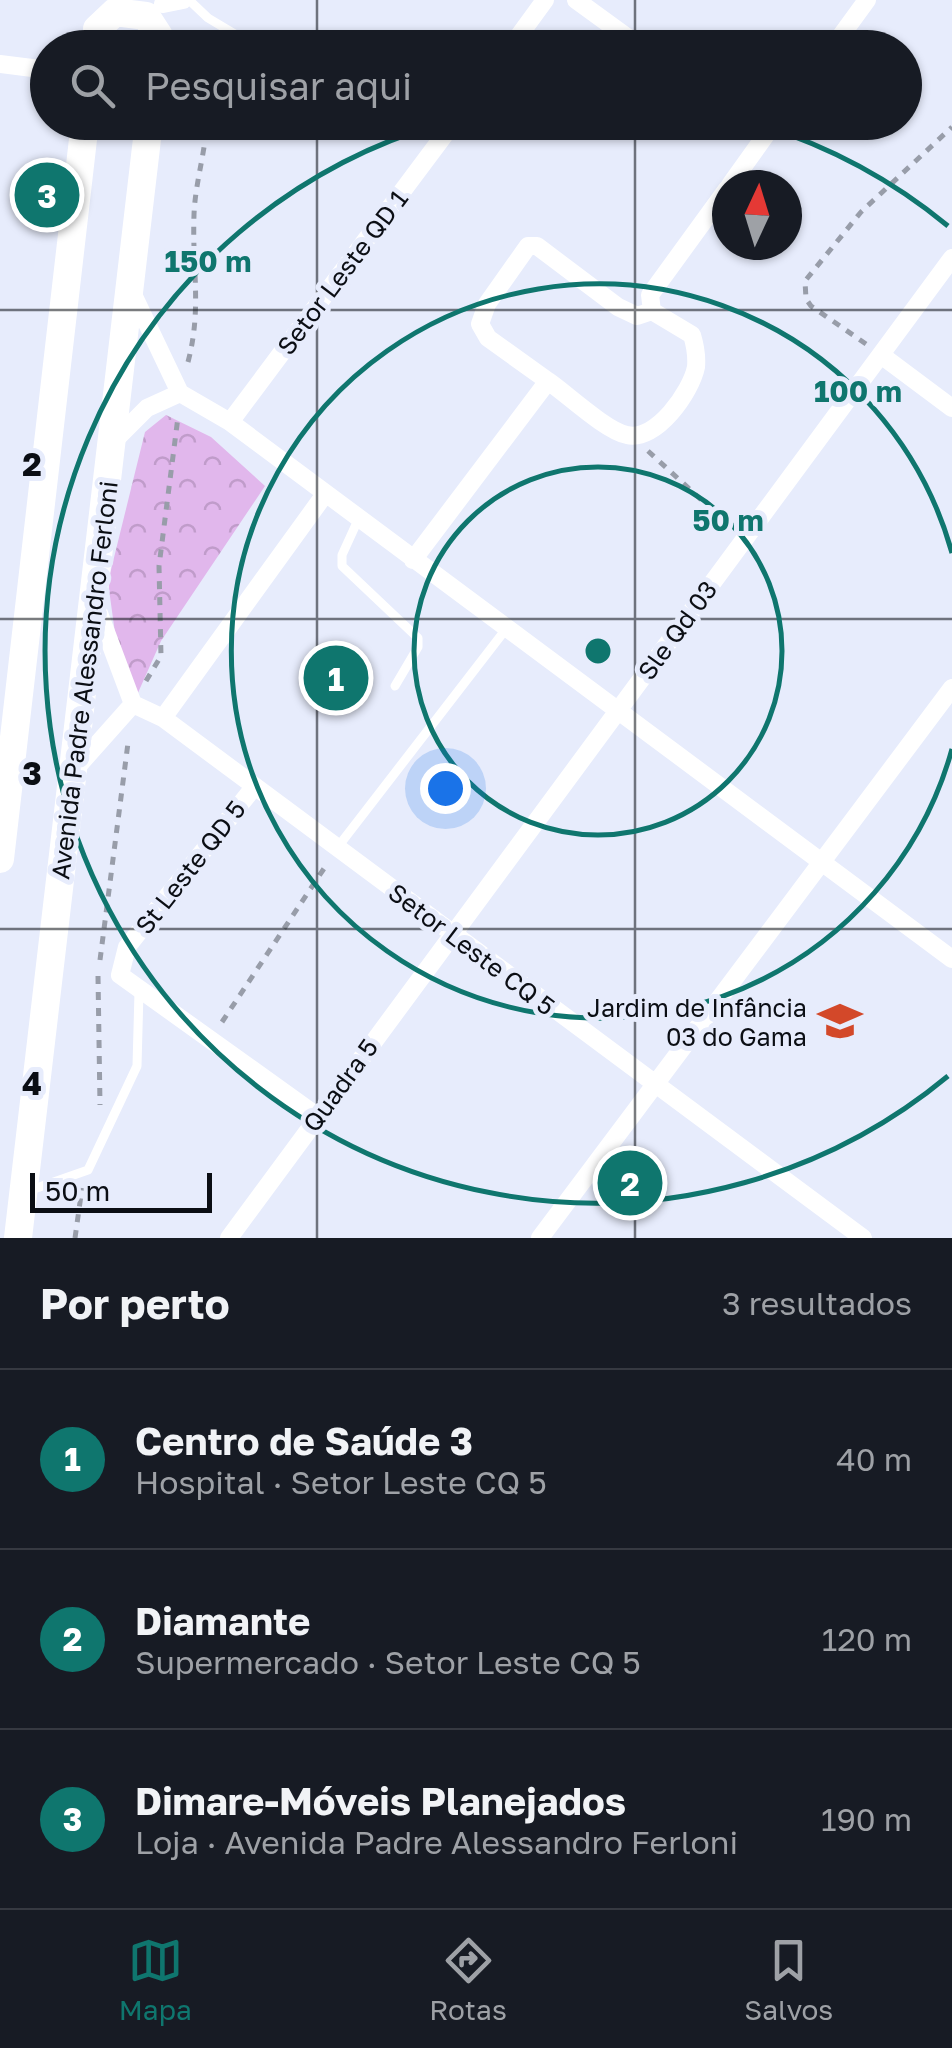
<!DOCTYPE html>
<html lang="pt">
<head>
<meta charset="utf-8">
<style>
	:root { --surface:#171b24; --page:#20242c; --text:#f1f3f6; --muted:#9ea1a6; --line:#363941; --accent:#0f766e }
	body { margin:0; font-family:"Golos Text",sans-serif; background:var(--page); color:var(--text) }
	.compass { position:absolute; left:712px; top:170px; width:90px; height:90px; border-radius:50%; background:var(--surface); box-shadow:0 2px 8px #0004; rotate:4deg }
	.scale { position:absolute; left:30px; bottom:25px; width:182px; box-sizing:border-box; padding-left:10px; border:5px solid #0b0e14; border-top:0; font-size:28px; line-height:35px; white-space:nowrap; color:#0b0e14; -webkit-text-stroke:8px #e7ecfc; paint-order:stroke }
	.you { position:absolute; left:445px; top:788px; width:35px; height:35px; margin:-25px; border:8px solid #fff; border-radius:50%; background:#1a73e8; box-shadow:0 0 0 15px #1a73e833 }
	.badge { display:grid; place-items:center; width:65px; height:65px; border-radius:50%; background:var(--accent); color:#fff; font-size:32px; font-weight:700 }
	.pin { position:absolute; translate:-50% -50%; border:5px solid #fff; box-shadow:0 2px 10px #0006 }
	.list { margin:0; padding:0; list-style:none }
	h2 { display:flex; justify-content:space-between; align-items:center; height:130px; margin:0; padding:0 40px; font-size:42px }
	h2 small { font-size:32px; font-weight:400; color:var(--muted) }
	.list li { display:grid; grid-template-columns:65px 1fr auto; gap:30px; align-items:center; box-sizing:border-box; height:180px; padding:0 40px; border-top:2px solid var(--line) }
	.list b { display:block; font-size:38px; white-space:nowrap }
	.list p { margin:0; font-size:32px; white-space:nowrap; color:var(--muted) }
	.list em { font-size:32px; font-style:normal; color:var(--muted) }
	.icon { flex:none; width:55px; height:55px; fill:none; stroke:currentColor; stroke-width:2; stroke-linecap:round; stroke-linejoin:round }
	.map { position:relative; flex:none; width:952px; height:1238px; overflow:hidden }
	.search { position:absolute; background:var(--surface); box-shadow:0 2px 8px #0004; left:30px; right:30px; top:30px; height:110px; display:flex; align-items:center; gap:25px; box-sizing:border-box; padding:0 35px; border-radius:55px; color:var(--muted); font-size:38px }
	.sheet { height:670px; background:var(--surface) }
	nav { display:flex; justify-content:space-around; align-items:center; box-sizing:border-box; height:140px; border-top:2px solid var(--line); background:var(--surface); font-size:28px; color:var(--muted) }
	nav a { display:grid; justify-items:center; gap:5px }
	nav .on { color:var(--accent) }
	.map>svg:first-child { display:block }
	.park { fill:url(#park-crowns) }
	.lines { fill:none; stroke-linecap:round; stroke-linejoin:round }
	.path { stroke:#989da9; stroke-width:5; stroke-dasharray:8 8; stroke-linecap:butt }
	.service { stroke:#fff; stroke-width:9 }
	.minor { stroke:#fff; stroke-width:18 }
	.secondary { stroke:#fff; stroke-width:28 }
	.grid { fill:none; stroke:#0b0e14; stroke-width:2.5; stroke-opacity:0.55 }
	.ring { fill:none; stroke:#0f766e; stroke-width:5 }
	.labels { text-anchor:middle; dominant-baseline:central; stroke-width:10; stroke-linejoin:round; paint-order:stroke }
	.street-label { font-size:25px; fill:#0b0e14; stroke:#e7ecfc }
	.poi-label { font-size:25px; fill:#0b0e14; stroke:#e7ecfc; text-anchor:end }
	.grid-label { font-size:32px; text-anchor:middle; font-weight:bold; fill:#0b0e14; stroke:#e7ecfc; stroke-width:10; stroke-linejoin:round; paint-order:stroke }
	.centre { fill:#0f766e; stroke:#e7ecfc; stroke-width:5 }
	.ring-label { font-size:30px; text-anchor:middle; font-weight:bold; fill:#0f766e; stroke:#e7ecfc; stroke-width:10; stroke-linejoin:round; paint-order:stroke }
</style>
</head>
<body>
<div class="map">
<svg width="952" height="1238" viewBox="0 0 952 1238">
	<defs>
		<pattern id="park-crowns" width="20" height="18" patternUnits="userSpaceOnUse" patternTransform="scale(2.5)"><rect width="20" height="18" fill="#e1b7ec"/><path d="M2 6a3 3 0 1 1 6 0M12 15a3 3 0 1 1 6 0" fill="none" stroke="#c09cca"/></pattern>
	</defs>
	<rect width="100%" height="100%" fill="#e7ecfc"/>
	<!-- park -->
	<path class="park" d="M166,415L211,437L265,486L161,641L133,704L118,655L108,582L145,432Z"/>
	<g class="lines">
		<!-- path -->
		<path class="path" d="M866,344L811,306L806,299L805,281L861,212L952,127
			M188,362C202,309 192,269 194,215C195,184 205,154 207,122
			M648,451L732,528
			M146,681L161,656L159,566L178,417
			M100,960L128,743
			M98,976L100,1105
			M222,1022L327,864
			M75,1238L82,1188"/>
		<!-- service -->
		<path class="service" d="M189,0L208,18L258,48
			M358,520L342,555V566L418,638V647L395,686
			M337,848L506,629
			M31,1190L88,1170L137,1066L139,992"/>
		<!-- minor -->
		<path class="minor" d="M576,0L642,48
			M163,4L183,0
			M510,48L545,0
			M832,48L867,0
			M0,64L48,70
			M746,122L765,136
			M730,185L775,122
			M130,288L180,393L230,422L952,959
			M881,355L952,408
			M548,381C567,394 606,431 627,435C656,442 691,392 696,367C697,356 695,345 692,335L652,311L650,295L727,189
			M230,422L454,122
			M112,443L147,408L180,393
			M413,560L548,381L488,338L480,324L487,304L528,246H537L618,307L637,316L652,311
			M97,608L133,704
			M133,704L163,718L863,1238
			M163,718L325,494
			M77,767L133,704
			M254,787L127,947L120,975L317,1116
			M229,1238L952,258
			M540,1238L952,688"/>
		<!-- secondary -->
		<path class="secondary" d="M97,29L115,12L146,16L159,36
			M0,859L85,122
			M18,1238L149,122"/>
	</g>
	<!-- grid -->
	<path class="grid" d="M317,0V48M635,0V48M317,122V1238M635,122V1238M0,310H952M0,619H952M0,929H952"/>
	<!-- distance rings -->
	<g class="ring">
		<circle cx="598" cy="651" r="184"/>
		<path d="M952 749A367 367 0 1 1 952 553"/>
		<path d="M948 1076A551 551 0 1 1 442 123M754 123A551 551 0 0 1 948 226"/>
	</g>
	<!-- icons -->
	<defs>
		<g id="school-bare" transform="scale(3.45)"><path d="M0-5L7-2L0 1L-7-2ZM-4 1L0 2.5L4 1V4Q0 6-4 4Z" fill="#d34829" stroke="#e7ecfc" stroke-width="2.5" paint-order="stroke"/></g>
	</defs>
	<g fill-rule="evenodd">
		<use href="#school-bare" x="840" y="1021"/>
	</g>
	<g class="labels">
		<!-- street labels -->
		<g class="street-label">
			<text transform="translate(342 272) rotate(-53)">Setor Leste QD 1</text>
			<text transform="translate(677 630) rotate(-54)">Sle Qd 03</text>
			<text transform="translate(84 680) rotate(-83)">Avenida Padre Alessandro Ferloni</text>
			<text transform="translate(190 867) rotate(-52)">St Leste QD 5</text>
			<text transform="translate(472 949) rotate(37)">Setor Leste CQ 5</text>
			<text transform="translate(340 1085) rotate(-54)">Quadra 5</text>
		</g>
		<!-- poi labels -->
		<g class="poi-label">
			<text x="807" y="1007">Jardim de Infância<tspan x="807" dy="29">03 do Gama</tspan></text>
		</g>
	</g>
	<g class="grid-label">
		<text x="32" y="476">2</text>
		<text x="32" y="785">3</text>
		<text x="32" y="1095">4</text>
	</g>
	<circle cx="598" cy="651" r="15" class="centre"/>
	<g class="ring-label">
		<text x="208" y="272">150 m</text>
		<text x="858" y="402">100 m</text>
		<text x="728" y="531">50 m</text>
	</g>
</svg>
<svg class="compass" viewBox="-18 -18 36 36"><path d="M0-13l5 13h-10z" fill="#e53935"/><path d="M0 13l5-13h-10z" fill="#9ea1a6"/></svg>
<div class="scale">50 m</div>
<div class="you"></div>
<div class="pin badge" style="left:336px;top:678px">1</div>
<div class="pin badge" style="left:630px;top:1183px">2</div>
<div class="pin badge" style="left:47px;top:195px">3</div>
<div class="search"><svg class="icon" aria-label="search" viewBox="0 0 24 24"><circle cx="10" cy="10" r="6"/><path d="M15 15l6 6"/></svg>Pesquisar aqui</div>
</div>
<section class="sheet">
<h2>Por perto<small>3 resultados</small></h2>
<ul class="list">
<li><span class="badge">1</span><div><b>Centro de Saúde 3</b><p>Hospital · Setor Leste CQ 5</p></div><em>40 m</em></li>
<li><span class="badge">2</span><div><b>Diamante</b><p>Supermercado · Setor Leste CQ 5</p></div><em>120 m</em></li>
<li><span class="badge">3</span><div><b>Dimare-Móveis Planejados</b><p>Loja · Avenida Padre Alessandro Ferloni</p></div><em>190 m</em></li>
</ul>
</section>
<nav>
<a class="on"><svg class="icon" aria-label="map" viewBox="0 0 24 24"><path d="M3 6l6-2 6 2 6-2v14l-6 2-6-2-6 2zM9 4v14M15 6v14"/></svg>Mapa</a>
<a><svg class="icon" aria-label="directions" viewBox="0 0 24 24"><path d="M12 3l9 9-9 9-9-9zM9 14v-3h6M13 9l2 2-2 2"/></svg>Rotas</a>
<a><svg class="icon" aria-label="saved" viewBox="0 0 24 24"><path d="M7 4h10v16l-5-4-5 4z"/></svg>Salvos</a>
</nav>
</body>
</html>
